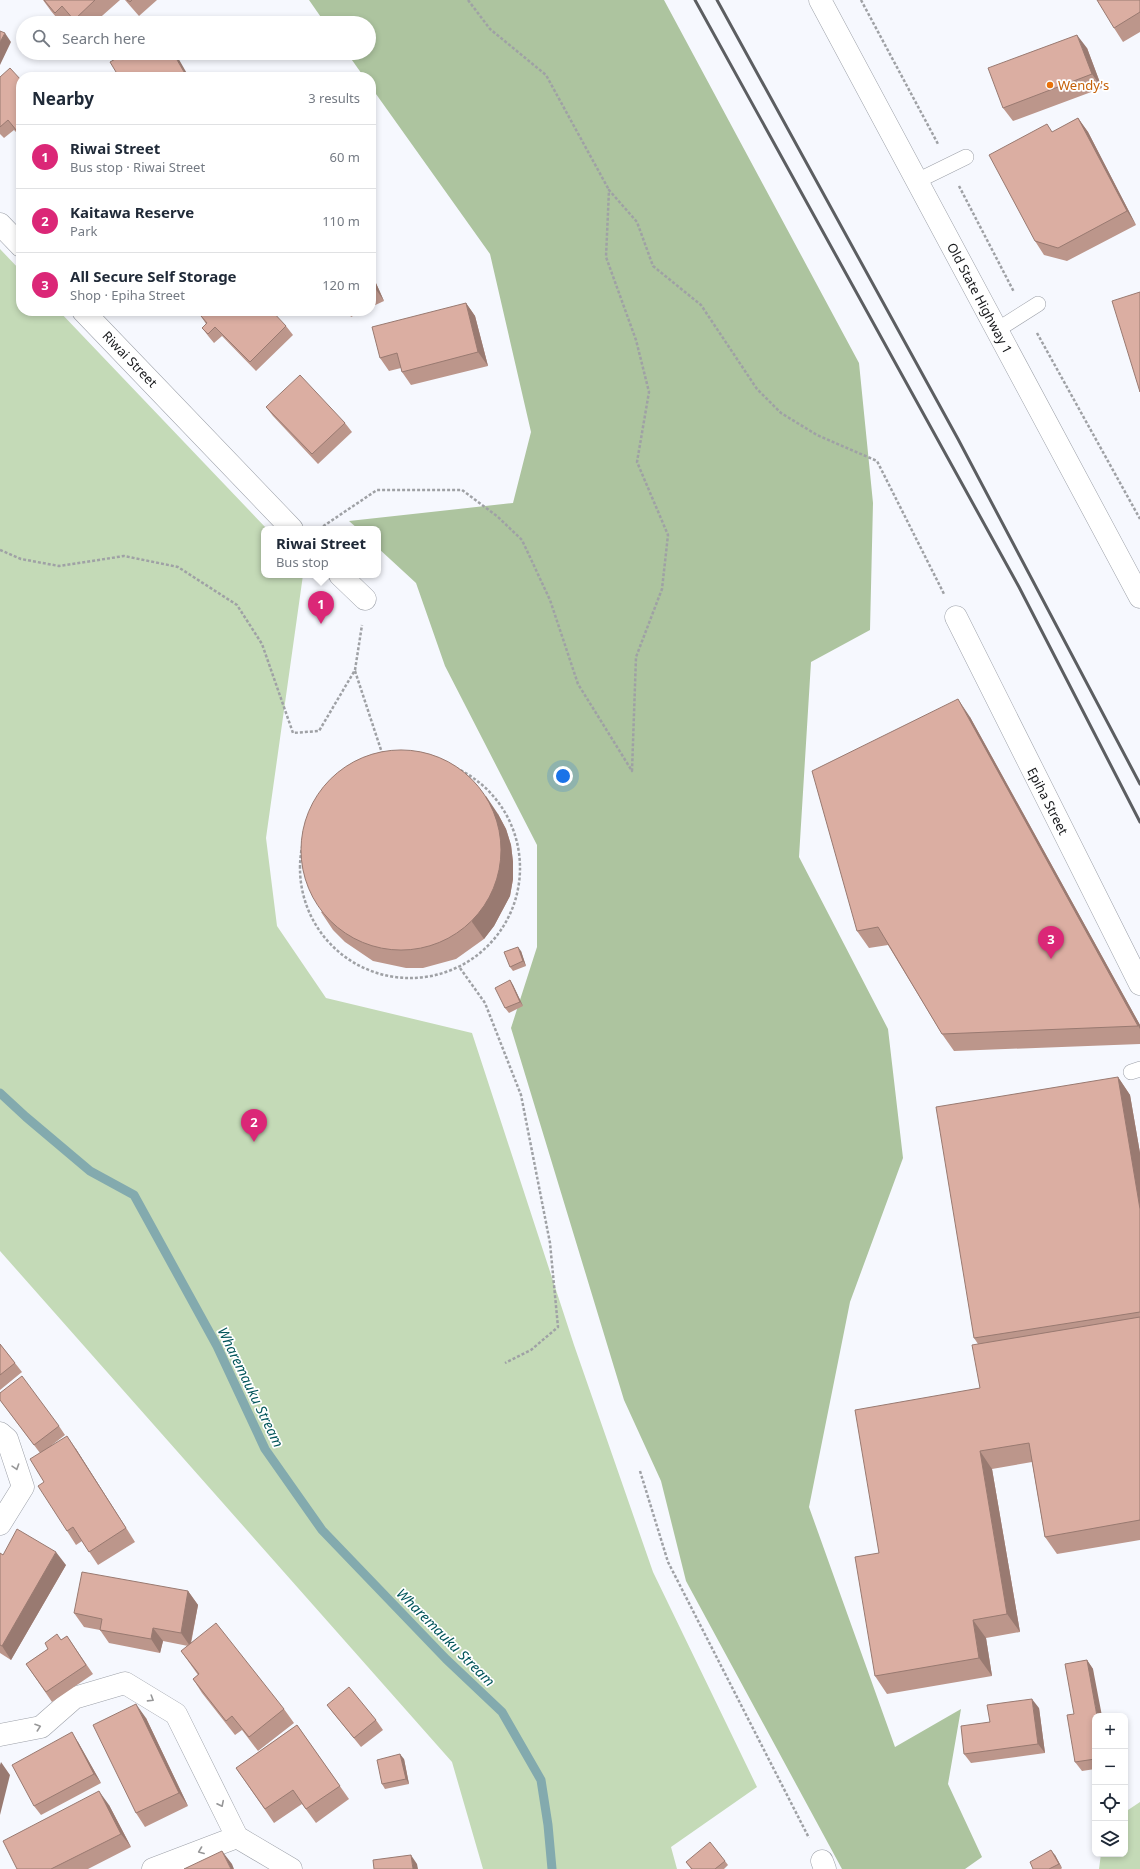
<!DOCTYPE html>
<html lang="en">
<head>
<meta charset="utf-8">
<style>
	:root { --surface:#fff; --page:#f2f2f3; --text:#1f2937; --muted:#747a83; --line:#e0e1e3; --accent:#db2777 }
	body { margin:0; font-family:"Noto Sans",sans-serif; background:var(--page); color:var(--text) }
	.controls { position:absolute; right:12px; bottom:12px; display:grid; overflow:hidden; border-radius:8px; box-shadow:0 2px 6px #0003 }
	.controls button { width:36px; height:36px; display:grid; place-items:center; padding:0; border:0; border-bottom:1px solid var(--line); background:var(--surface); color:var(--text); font:20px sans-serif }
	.you { position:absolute; left:563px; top:776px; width:14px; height:14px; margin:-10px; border:3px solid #fff; border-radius:50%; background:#1a73e8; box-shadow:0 0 0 6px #1a73e833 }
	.badge { display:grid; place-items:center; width:26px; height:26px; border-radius:50%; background:var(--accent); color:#fff; font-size:13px; font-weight:700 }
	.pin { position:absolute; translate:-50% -33px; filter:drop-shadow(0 1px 2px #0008) }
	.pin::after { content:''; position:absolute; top:21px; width:14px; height:12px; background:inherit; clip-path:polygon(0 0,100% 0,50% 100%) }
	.popup { position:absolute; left:261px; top:526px; width:120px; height:52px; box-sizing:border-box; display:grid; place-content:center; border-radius:8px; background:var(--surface); filter:drop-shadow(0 1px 3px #0005); font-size:13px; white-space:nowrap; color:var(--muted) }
	.popup b { font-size:15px; color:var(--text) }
	.popup::after { content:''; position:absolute; left:50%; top:100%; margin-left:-8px; border:8px solid transparent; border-top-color:var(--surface) }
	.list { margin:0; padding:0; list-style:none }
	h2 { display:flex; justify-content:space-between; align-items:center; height:52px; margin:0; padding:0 16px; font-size:17px }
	h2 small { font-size:13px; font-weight:400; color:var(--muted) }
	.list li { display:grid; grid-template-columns:26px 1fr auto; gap:12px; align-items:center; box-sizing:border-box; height:64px; padding:0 16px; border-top:1px solid var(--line) }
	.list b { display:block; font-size:15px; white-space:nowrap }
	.list p { margin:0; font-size:13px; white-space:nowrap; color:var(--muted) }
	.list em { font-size:13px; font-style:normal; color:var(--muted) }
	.icon { flex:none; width:22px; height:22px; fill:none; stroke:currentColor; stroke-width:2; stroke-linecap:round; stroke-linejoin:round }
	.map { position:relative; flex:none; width:1140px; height:1869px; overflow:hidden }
	.search { position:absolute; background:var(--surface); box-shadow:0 2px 6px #0003; left:16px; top:16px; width:360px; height:44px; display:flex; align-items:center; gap:10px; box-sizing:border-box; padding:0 14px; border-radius:22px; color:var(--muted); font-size:15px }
	.panel { position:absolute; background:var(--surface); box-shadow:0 2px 6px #0003; left:16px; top:72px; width:360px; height:244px; border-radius:16px }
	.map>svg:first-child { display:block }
	.green { fill:#c4dab7 }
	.forest { fill:#adc49f }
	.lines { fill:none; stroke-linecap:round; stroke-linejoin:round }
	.stream { stroke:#83aaae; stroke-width:9 }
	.service-casing { stroke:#9da1a9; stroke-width:16 }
	.minor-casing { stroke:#9da1a9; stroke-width:23 }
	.secondary-casing { stroke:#9da1a9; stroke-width:23 }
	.path { stroke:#9fa1a5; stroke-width:2.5; stroke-dasharray:3 2; stroke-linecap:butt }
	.service { stroke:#fff; stroke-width:15 }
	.minor { stroke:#fff; stroke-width:22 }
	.secondary { stroke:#fff; stroke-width:22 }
	.rail { stroke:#5c5e61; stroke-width:3 }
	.wall { fill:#bc968b }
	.shaded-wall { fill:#997a71 }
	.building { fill:#dbaea2; stroke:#997a71 }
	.oneway { stroke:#979798 }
	.food-dot { fill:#e8710a; stroke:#fff; stroke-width:1.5 }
	.labels { text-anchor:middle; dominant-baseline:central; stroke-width:3.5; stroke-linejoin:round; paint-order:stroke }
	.food-label { font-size:13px; fill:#c56008; stroke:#fff; text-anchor:start }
	.street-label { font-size:13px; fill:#17181b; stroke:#fff }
	.water-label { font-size:14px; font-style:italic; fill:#02555a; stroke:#fff }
</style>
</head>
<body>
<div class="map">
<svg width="1140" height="1869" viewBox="0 0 1140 1869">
	<rect width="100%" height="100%" fill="#f6f8fe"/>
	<!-- green -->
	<path class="green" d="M0,249L21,271V311H59L267,529H264V575H303L266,838L277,926L326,998L472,1033L574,1345L653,1572L757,1787L671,1847L677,1869H483L452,1762L0,1251Z
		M1140,1802V1869H1099L1101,1854H1125V1812Z"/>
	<!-- forest -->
	<path class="forest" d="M309,0H664L859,363L873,503L870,630L811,662L799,857L888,1029L903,1158L850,1302L809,1507L895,1747L961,1709L948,1784L982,1857L965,1869H842L686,1581L661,1481L624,1400L511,1028L537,947V845L445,666L416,583L378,548V529H358L349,521L513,503L531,432L490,254L371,87V77H364L347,53H369V23H325Z"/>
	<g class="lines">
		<!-- stream -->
		<path class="stream" d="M0,1093L26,1117L90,1171L134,1195L217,1346L265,1449L322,1530L446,1659L502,1712L541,1780L548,1825L552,1869"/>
		<!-- service casing -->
		<g class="service-casing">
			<path id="service" d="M917,181L966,157
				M997,330L1038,304
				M1131,1072L1140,1069"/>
		</g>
		<!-- minor casing -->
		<g class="minor-casing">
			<path id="minor" d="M0,224L21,246
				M83,311L292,529
				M340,575L365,599
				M956,617L1140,984
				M0,1433L7,1439L23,1487L0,1524
				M0,1735L41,1727L74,1698L125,1683L176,1714L237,1837L291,1869
				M822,1861L825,1869
				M153,1869L237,1837"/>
		</g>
		<!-- secondary casing -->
		<g class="secondary-casing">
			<path id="secondary" d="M820,0L1140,597"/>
		</g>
		<!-- path -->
		<path class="path" d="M468,0L490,29L546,75L609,190
			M861,0L938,144
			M959,186L1014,292
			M1037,333L1140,519
			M319,529L377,490H462L498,517L522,540L550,600L578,684L632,771L636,657L662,589L668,535L637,462L649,392L636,340L606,257L609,190L637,222L653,266L701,305L757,389L781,413L817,435L877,461L944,594
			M0,550L21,559L59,566L124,556L178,567L237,605L262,644L293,733L319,731L355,670L362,625
			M355,671L383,756
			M300 868a110 110 0 1 1 220 0a110 110 0 1 1-220 0Z
			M460,968L485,1003L521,1095L550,1243L558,1327L531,1350L505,1363
			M640,1471L668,1562L809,1838"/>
		<!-- service -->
		<use href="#service" class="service"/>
		<!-- minor -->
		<use href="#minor" class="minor"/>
		<!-- secondary -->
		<use href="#secondary" class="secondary"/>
		<!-- rail -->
		<path class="rail" d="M695,0L1019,587L1140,822
			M717,0L958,439L1140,784"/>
	</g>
	<!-- wall -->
	<path class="wall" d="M43,0H120L94,23H74L71,20L68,23H61L51,11Z
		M125,0H157L139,16Z
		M1140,0V32L1123,42L1114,28Z
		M1087,48L1102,88L1013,121L1003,108Z
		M0,77L21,80V137L14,130L4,138L0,134Z
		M1078,118L1088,132L1136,225L1067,261L1044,255L1035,241L1053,132Z
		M371,272L384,301L371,307Z
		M466,303L475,316L488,366L411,385L402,372L401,368L389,371L380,358Z
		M306,311H320L309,316Z
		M348,311H363L351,317Z
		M259,312L286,326L293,335L256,371L222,336L214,343L209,337L202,328L206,324L201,316Z
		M266,407L345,423L352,432L318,464L273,416Z
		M970,717L1140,1025V1044L954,1051L942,1034L888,945L869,948L857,931Z
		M498,814L506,829L511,845L513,862V879L510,896L494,926L484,939L456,959L423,968H406L373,961L345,942L333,930L321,912Z
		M521,951L526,966L513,971L510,967Z
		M510,980L513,985L523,1006L509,1013L505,1008Z
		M1118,1077L1130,1095L1140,1153V1540L1057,1554L1045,1537L1032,1462L992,1469L1020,1632L986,1638L992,1676L887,1694L875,1676L879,1553L980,1388L978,1344L974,1338Z
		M0,1344L15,1363L22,1372L0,1390Z
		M0,1400L59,1426L65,1435L52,1445L76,1449L135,1542L98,1565L82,1541L76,1545L67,1531L44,1482L40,1453Z
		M0,1553L3,1555L66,1565L11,1660L0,1653Z
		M188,1591L198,1605L191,1644L284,1709L294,1723L258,1751L242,1730L235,1735L202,1693L193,1679L198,1675L181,1651L188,1646L163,1641L160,1653L109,1643L100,1630L84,1627L74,1613Z
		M67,1636L93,1674L52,1702L26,1664Z
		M1087,1660L1093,1669L1095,1716V1769L1082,1771L1075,1762L1074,1714Z
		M327,1705L376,1720L383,1730L361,1747L334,1714Z
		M1039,1708L1045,1753L971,1763L964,1754L990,1722Z
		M146,1718L188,1806L145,1827L136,1813Z
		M297,1725L349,1799L316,1823L302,1804L274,1823L236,1768Z
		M78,1742L101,1783L41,1815L34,1806Z
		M404,1759L409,1784L385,1789L382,1784Z
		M109,1805L131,1847L88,1869H17Z
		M1055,1855L1062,1868L1061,1869H1033Z
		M725,1861L728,1865L724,1869H691L686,1862Z"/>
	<!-- shaded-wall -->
	<path class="shaded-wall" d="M5,33L11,42L0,65V42Z
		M1077,35L1087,48L1102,88L1092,74Z
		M173,53H175L177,56L189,77H187Z
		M1078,118L1088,132L1136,225L1127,211Z
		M371,272L384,301L375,288L371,279Z
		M466,303L475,316L488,366L478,352Z
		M958,699L970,717L1140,1025V1029Z
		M486,796L498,814L506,829L511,845L513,862V879L510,896L494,926L484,939L472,922Z
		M518,947L521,951L526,966L523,961Z
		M510,980L513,985L523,1006L520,1002Z
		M1118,1077L1130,1095L1140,1153V1209Z
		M67,1436L76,1449L135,1542L126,1528Z
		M980,1451L992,1469L1020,1632L1007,1614Z
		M56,1552L66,1565L11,1660L2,1646Z
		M188,1591L198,1605L190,1646L181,1633Z
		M973,1620L986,1638L992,1676L979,1658Z
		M153,1628L163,1641L160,1653L151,1639Z
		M1087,1660L1093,1669L1102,1716H1097Z
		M1032,1699L1039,1708L1045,1753L1038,1744Z
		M136,1704L146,1718L188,1806L179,1793Z
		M72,1732L78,1742L101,1783L94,1774Z
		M400,1754L404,1759L409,1784L406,1779Z
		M1,1762L10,1775L0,1815V1765Z
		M99,1791L109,1805L131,1847L121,1834Z
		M1051,1850L1055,1855L1062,1868L1059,1864Z
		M222,1851L232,1864L234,1869H231Z
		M411,1855L417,1864L418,1869H413Z"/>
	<!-- building -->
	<path class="building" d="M44,0H95L74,20L62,6L55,13Z
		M127,0H132L130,2Z
		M1097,0H1140V12L1114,28Z
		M0,31L5,33L0,42Z
		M1077,35L1092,74L1003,108L988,68Z
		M126,53H143L145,55L148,53H173L187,77H119L110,62Z
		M10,68L21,80V136L8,120L0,127V77Z
		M1078,118L1127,211L1058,248L1035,241L989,155L1047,124L1052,132Z
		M371,279L375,288L371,289Z
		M1140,292V392L1112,301Z
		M466,303L478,352L402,372L397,353L380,358L372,327Z
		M206,311H258L259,312L260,311H272L286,326L250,362L215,327L208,334L202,328L207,323L201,316Z
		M300,375L345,423L312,454L266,407Z
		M958,699L1138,1026L942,1034L878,927L857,931L812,771Z
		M301 850a100 100 0 1 1 200 0a100 100 0 1 1-200 0Z
		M518,947L523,961L510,967L504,952Z
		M510,980L520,1002L505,1008L495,988Z
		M1118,1077L1140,1209V1312L974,1338L936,1107Z
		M1140,1317V1520L1045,1537L1029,1443L980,1451L1007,1614L973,1620L979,1658L875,1676L855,1557L879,1553L855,1410L980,1388L972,1345Z
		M0,1344L15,1363L0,1375Z
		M22,1376L59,1426L34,1445L0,1400V1393Z
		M67,1436L126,1528L89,1552L73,1527L67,1531L38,1486L44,1482L30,1459Z
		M17,1529L56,1552L2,1646L0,1645V1553L3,1555Z
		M82,1572L188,1591L181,1633L153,1628L151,1639L100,1630L102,1619L74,1613Z
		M216,1623L284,1709L249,1737L232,1716L226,1721L193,1679L199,1674L181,1651Z
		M57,1634L61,1640L67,1636L86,1665L46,1692L26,1664L48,1649L45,1643Z
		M1087,1660L1097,1716H1095V1759L1075,1762L1067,1715L1074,1714L1065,1664Z
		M349,1687L376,1720L354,1738L327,1705Z
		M1032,1699L1038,1744L964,1754L961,1726L990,1722L987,1705Z
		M136,1704L179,1793L136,1813L93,1725Z
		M297,1725L340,1786L306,1809L293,1790L265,1809L236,1768Z
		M72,1732L94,1774L34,1806L12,1765Z
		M400,1754L406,1779L382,1784L377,1760Z
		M99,1791L121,1834L51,1869H17L3,1841Z
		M710,1842L725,1861L715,1869H692L686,1862Z
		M1051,1850L1059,1864L1049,1869H1033L1030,1862Z
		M222,1851L231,1869H184Z
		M411,1855L413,1869H374L373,1860Z"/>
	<!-- one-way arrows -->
	<defs><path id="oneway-chevron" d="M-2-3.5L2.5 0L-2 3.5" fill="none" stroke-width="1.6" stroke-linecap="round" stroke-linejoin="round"/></defs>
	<g class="oneway">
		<use href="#oneway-chevron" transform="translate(16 1467) rotate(72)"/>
		<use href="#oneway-chevron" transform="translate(151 1699) rotate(32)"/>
		<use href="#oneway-chevron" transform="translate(38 1727) rotate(-19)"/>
		<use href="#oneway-chevron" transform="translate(221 1804) rotate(64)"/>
		<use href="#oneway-chevron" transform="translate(201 1851) rotate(159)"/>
	</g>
	<!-- markers -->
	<circle class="food-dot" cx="1050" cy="85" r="4"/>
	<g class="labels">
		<!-- food labels -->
		<g class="food-label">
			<text x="1058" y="85">Wendy's</text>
		</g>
		<!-- street labels -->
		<g class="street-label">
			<text transform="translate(980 298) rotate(62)">Old State Highway 1</text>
			<text transform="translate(130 359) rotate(46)">Riwai Street</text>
			<text transform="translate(1048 801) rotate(63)">Epiha Street</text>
		</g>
		<!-- water labels -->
		<g class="water-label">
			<text transform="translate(251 1387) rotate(64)">Wharemauku Stream</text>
			<text transform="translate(446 1637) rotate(45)">Wharemauku Stream</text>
		</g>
	</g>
</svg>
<div class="controls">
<button>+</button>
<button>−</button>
<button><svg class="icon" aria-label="locate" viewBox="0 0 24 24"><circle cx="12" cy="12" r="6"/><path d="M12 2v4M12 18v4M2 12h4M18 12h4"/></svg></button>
<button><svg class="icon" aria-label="layers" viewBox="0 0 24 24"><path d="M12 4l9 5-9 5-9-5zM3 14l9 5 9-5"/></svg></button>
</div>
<div class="you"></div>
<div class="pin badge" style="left:321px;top:624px">1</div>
<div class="popup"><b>Riwai Street</b>Bus stop</div>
<div class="pin badge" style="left:254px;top:1142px">2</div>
<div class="pin badge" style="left:1051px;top:959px">3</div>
<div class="search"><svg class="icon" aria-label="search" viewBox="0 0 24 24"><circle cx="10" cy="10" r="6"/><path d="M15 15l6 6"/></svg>Search here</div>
<section class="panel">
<h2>Nearby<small>3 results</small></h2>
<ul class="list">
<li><span class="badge">1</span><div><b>Riwai Street</b><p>Bus stop · Riwai Street</p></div><em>60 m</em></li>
<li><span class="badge">2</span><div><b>Kaitawa Reserve</b><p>Park</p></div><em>110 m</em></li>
<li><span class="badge">3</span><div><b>All Secure Self Storage</b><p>Shop · Epiha Street</p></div><em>120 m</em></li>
</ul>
</section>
</div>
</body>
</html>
